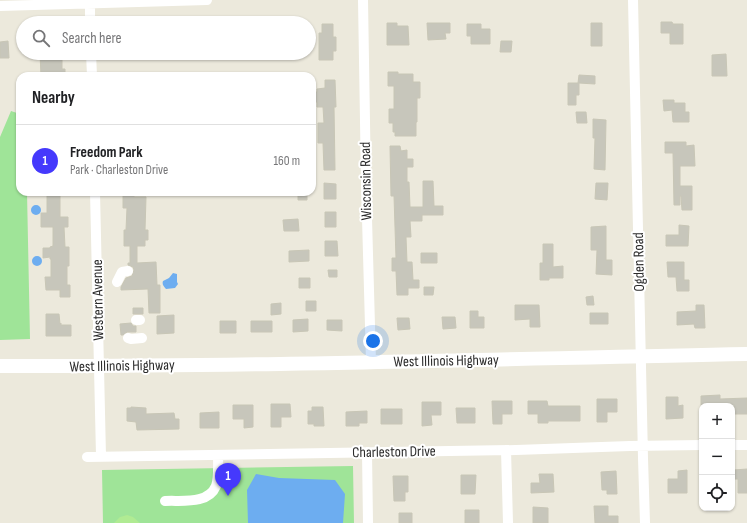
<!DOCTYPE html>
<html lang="en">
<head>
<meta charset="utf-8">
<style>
	:root { --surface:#fff; --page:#f2f2f2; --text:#202124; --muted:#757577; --line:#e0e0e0; --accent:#4539fc }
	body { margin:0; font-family:"Sofia Sans Condensed",sans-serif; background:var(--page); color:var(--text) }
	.controls { position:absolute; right:12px; bottom:12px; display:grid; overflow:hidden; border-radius:8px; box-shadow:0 1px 3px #0004 }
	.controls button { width:36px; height:36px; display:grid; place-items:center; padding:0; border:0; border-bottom:1px solid var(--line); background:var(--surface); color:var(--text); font:20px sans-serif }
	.you { position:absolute; left:373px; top:341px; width:14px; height:14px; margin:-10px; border:3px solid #fff; border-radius:50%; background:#1a73e8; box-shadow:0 0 0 6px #1a73e833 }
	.badge { display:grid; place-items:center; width:26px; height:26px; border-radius:50%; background:var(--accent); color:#fff; font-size:13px; font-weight:700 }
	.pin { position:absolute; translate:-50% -33px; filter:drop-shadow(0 1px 2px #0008) }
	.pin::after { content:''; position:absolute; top:21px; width:14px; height:12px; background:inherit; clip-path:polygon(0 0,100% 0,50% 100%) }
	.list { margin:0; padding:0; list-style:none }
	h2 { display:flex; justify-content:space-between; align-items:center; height:52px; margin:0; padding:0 16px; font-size:17px }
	h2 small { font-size:13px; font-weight:400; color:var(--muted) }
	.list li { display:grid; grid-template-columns:26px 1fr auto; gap:12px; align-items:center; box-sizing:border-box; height:72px; padding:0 16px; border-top:1px solid var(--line) }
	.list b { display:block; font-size:15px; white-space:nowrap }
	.list p { margin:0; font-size:13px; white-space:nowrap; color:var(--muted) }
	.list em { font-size:13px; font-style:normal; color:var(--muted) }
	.icon { flex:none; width:22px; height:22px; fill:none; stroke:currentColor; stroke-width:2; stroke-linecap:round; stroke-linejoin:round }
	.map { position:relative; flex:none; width:747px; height:523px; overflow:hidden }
	.search { position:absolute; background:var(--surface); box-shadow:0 1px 3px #0004; left:16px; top:16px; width:300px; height:44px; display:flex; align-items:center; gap:10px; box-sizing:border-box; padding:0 14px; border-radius:22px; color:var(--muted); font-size:15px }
	.panel { position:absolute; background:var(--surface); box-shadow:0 1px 3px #0004; left:16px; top:72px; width:300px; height:124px; border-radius:12px }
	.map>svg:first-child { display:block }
	.green { fill:#9fe498 }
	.pitch { fill:#b0eb93 }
	.water { fill:#6dadf0 }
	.building { fill:#c7c6bb; stroke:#c8c6b6 }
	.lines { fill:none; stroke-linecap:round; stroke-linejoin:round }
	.street { stroke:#fff; stroke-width:10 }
	.secondary { stroke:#fff; stroke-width:14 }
	.labels { text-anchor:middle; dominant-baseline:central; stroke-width:4; stroke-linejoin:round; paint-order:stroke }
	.street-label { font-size:15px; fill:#2a2a2a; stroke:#fff }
</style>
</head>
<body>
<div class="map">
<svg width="747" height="523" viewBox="0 0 747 523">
	<rect width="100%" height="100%" fill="#ece9dc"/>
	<!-- green -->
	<path class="green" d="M11,111L20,114V192H27L30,339L0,340V137Z
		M353,466L354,523H103L102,470Z"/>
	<!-- pitch -->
	<path class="pitch" d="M127,515L133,517L140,523H114L120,517Z"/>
	<!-- water -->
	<path class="water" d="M31 210a5 5 0 1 1 10 0a5 5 0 1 1-10 0Z
		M32 261a5 5 0 1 1 10 0a5 5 0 1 1-10 0Z
		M173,273L177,274V282L178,284L175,288L166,289C163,286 162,284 163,281L169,278Z
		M256,474L279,478L335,480L345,494L343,523H248L247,490Z"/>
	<!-- building -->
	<path class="building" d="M661,22H672L673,24H683V44H670V33H661Z
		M387,23H397V26H408L409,45H387Z
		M427,23H450V33H445L446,39L428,40Z
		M591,23H602V46H591Z
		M322,24H333V37H336V51H333V60H319V33H322Z
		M467,24H481V29H490V44H471V36H467Z
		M8,41L9,58H0V42Z
		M501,41H512L511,52H500Z
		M40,53H62V69H65V76H41Z
		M726,54L727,76H712V55Z
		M388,72H398V74H413V82H420V98H417V122H416V136H395V132H393V123H389V109H394V86H388Z
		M579,75L595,76V84L579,83V95H576V105H568V83H578Z
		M325,80H335L336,107H334L335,170H324L323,143H318V123H324L323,107H317V102H312V92H317V89L325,88Z
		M663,100H674V103H685V112H689V122H673L672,110L664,111Z
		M576,112H586L587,123H577Z
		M593,119L606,120L605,170L594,169L595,138H593Z
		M665,142H686V146L694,145L695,166H680V186H692V210H682L681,196H680V205H674L673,153H665Z
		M390,146H400L401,151L407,150V159H413V167H407V182H409L410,207H423V181H433L434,206H443V215H422V221H410L411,237H406L407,262H412L413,280H419V288H408V295H397L396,271H392V258H396L394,196H391Z
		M324,183L336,184V199H324Z
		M596,183H608L607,200L595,199Z
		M47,192H60V217H68V227H64L65,247H69V266H67V285H70V297H60V290H46L45,277H51V259H50V257L43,258V248H50V247L53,246V227H41V213H47Z
		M123,193L134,194V197H146L145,230H148V240H145V246H137V263L156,262L157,285H160V313H149L148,289L121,290V287L126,278L132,276L134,270L133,267L128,265V263H130V246H124V230H126L127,208H123Z
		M298,193H307V200H298Z
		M325,212H336V227H325Z
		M298,219L299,231H284L283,220Z
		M679,225L689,226L688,246H666V235H679Z
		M606,226V260H612V275L596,274L597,250H591V227Z
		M325,241H337L338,256H325Z
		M543,244H553V267L563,266V278H549V280H540V263H543Z
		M309,250V261L289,262V251Z
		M421,253H437V263H421Z
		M667,262H684V280H689V291H677L676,277H668Z
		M328,270H337V277H329Z
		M299,278H310V288H299Z
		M424,287H434L433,295H424Z
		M593,296L594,305H587L586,297Z
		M306,301H316V311H306Z
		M281,303V314L271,315V304Z
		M515,305H539L540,327H530V319L515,320Z
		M696,305H704L705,328H695L694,324L677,325V312L696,311Z
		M133,308H143V314H133Z
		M470,311H478V317H484V328H470Z
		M590,313H608V324H590Z
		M46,314H59L60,324L61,323V325H71V336H46Z
		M174,315V333L157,334V316Z
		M442,317H455L456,328L443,329Z
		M397,318H409L410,329L398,330Z
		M308,319V331L293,332V320Z
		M327,320H342V331L327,330Z
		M220,321H236V333H220Z
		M251,321H272V332H251Z
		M131,323L133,326H136V332H127L123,335H121L120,324Z
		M720,395V399L747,398V414H733V406H701V396Z
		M666,397H678V406L683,405V418L666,419Z
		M597,399H617V412H607V422H597Z
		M492,401H512V414H502V424H493Z
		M528,401H547L548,406H580V421H548V423H538V414H528Z
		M422,402H441V415H431L432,425L422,426Z
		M271,404H290L291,417H281V427H271Z
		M233,405H253V427L244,428V419H233Z
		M131,407L146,408V414L174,413L175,419H179V429L137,430L136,422L127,421V408H131Z
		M312,407H323L324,426H314V424H308V411H312Z
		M456,408H475V423H457Z
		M381,409H402V424H381Z
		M367,411V423H359V426H346V412Z
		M219,412V428H200V413Z
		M747,469V493H738V479H734V470Z
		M687,470V493H668V479H678V471Z
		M616,471L617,494H607V490H602L601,472Z
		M539,474H553L554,492L531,493V483H540Z
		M461,475H476L475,494H461Z
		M393,476H408V492H405V501H394Z
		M594,506H608V516H618V523H595Z
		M533,507L548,508V523H533Z
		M465,510H479V523H465Z
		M399,513H412V523H399Z"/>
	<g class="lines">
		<!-- street -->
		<path class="street" d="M90,0V23
			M363,0L366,182L371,362
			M633,0L643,458L645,523
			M0,6L207,0
			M91,53L92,76
			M95,192L101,456
			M117,282L122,272L128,271
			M136,320H140
			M128,338L131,339L142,338
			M732,445H747
			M506,450L508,523
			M367,452L368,523
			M87,457L516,450L630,446L702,445
			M165,501C181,500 208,505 216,486C219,478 218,464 218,455"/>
		<!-- secondary -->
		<path class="secondary" d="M0,366C249,367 498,359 747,354"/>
	</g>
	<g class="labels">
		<!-- street labels -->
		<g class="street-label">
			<text transform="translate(366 181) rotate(-91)">Wisconsin Road</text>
			<text transform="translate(639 262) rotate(-91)">Ogden Road</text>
			<text transform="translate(98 300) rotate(-91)">Western Avenue</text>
			<text transform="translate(446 361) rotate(-1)">West Illinois Highway</text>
			<text transform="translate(122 366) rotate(-1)">West Illinois Highway</text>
			<text transform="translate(394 452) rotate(-1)">Charleston Drive</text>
		</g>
	</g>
</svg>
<div class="controls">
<button>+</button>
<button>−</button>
<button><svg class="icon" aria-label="locate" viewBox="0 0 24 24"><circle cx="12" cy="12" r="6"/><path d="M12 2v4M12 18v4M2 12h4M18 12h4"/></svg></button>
</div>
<div class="you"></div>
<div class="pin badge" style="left:228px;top:496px">1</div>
<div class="search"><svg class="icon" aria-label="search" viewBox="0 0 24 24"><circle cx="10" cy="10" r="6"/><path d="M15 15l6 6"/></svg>Search here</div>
<section class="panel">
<h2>Nearby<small></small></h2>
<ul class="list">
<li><span class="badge">1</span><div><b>Freedom Park</b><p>Park · Charleston Drive</p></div><em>160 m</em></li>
</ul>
</section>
</div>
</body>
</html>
